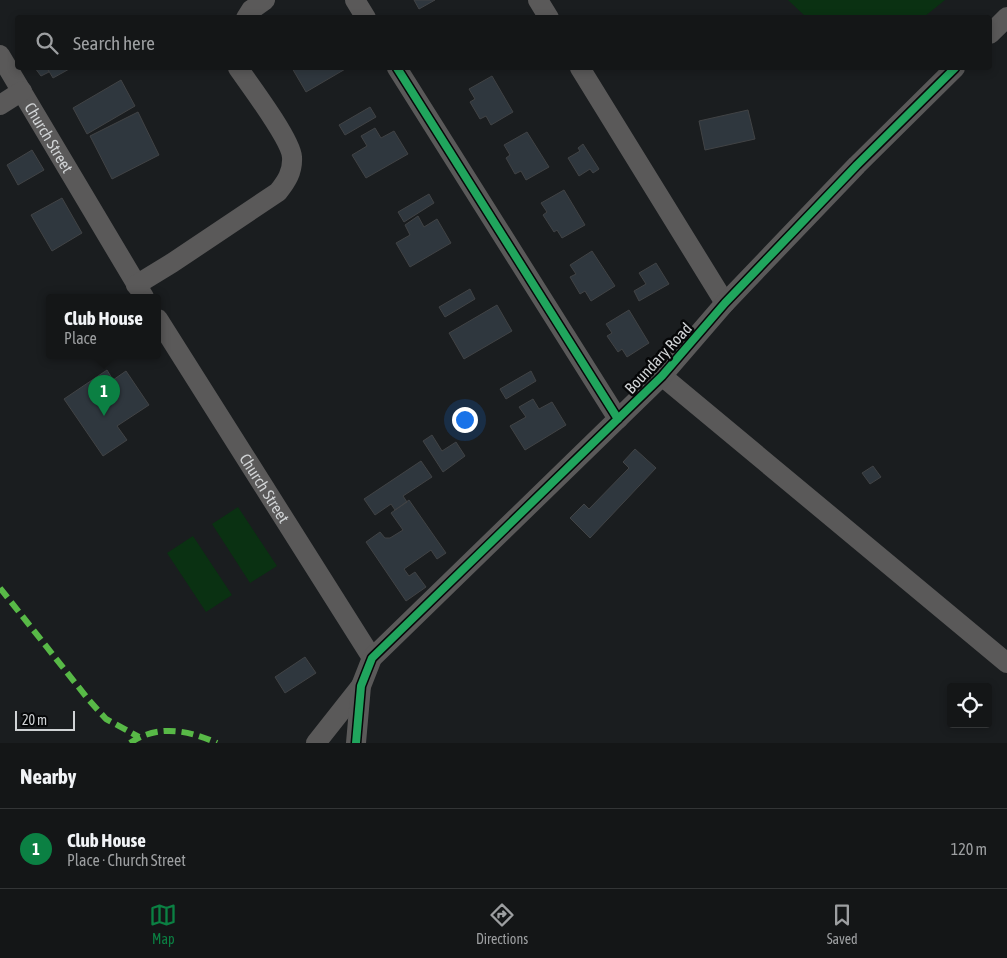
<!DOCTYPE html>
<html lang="en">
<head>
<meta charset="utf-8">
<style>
	:root { --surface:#141617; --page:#212324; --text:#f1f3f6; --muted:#9d9fa1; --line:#333536; --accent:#0b8043 }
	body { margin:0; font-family:"Asap Condensed",sans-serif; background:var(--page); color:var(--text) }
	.controls { position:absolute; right:15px; bottom:15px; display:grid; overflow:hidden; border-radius:5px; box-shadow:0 2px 8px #0003 }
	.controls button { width:45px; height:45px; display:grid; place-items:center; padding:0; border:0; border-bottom:1px solid var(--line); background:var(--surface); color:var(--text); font:25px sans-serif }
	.scale { position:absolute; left:15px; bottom:12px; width:60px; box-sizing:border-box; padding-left:5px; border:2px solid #d0d3d5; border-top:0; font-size:14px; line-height:18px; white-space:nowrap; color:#d0d3d5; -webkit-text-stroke:4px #060708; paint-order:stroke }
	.you { position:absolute; left:464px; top:419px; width:18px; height:18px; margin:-12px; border:4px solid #fff; border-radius:50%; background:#1a73e8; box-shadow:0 0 0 8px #1a73e833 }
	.badge { display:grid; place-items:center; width:32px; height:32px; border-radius:50%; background:var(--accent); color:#fff; font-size:16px; font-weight:700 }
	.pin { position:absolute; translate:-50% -41px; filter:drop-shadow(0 1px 2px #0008) }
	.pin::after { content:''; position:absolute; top:26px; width:18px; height:15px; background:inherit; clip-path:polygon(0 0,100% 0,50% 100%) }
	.popup { position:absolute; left:46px; top:294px; width:115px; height:65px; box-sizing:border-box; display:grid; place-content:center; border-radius:5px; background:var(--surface); filter:drop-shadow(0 1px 4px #0005); font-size:16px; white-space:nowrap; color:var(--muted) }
	.popup b { font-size:19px; color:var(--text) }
	.popup::after { content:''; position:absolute; left:50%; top:100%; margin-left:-10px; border:10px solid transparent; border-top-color:var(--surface) }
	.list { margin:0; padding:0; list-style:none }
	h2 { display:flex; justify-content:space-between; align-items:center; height:65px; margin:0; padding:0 20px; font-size:21px }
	h2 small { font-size:16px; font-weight:400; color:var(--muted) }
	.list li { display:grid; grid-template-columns:32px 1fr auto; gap:15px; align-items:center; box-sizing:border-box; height:80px; padding:0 20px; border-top:1px solid var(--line) }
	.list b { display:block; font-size:19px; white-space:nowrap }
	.list p { margin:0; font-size:16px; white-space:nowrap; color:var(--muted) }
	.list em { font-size:16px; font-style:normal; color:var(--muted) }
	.icon { flex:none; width:28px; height:28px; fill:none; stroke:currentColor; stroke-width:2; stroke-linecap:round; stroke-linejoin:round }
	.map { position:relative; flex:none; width:1007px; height:743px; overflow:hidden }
	.search { position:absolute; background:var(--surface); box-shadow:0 2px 8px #0003; left:15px; right:15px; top:15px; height:55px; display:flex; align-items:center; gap:12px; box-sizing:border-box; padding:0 18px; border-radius:5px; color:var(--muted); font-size:19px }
	.sheet { height:145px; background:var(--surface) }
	nav { display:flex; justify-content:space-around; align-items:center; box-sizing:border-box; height:70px; border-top:1px solid var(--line); background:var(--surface); font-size:14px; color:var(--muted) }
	nav a { display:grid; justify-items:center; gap:2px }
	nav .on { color:var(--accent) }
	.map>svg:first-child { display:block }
	.green { fill:#0a3112 }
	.building { fill:#2f373e; stroke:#414345 }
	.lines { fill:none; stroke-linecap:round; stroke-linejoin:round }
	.minor { stroke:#5a5959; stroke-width:20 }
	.quiet { stroke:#58b947; stroke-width:6; stroke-dasharray:12 6; stroke-linecap:butt }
	.cycleway-casing { stroke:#060708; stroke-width:11 }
	.cycleway { stroke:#20a55d; stroke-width:8 }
	.labels { text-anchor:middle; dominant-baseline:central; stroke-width:5; stroke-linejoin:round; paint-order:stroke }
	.street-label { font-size:16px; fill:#d0d3d5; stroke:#060708 }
</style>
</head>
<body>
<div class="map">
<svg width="1007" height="743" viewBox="0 0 1007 743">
	<rect width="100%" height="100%" fill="#1a1d1f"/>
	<!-- green -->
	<path class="green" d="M788,0H945L924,17H806Z
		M238,507L277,566L250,583L212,524Z
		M193,536L232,595L206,612L167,553Z"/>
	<!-- building -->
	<path class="building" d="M414,0H435L419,9Z
		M35,68H47L49,72L41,76Z
		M47,68H71L53,78Z
		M292,68H347L306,92Z
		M492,76L513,112L491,125L486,116L480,119L470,102L475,99L469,89Z
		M121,80L135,106L87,134L73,108Z
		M370,107L376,117L345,135L339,125Z
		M748,110L755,139L705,150L699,121Z
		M138,112L159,155L112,179L90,136Z
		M375,128L381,138L394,131L408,154L366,178L352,155L367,146L361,136Z
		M527,132L549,167L526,180L521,171L515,174L506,158L510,155L504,145Z
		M583,144L599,169L593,173L590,169L579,176L568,158L580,151L578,148Z
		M32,150L44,170L18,185L7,165Z
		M564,190L585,225L562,238L557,230L554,232L543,215L547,212L541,203Z
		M429,194L434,203L404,222L398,212Z
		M62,198L82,233L52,251L31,215Z
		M418,216L424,227L437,219L451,243L410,267L396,243L410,235L405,225Z
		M592,251L615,286L591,301L585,291L580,294L570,277L576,274L570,265Z
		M656,263L669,284L639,301L634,291L646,284L639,273Z
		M470,289L475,299L445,317L439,307Z
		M497,305L512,331L464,359L449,333Z
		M629,310L649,343L627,357L622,349L618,352L607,336L612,333L606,324Z
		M107,370L113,380L126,371L149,405L117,426L127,440L103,456L64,399Z
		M531,371L536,381L506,399L500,389Z
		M533,399L539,409L552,402L566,425L525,450L510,426L526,417L519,407Z
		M432,435L442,451L456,442L465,456L443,472L423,441Z
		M635,449L656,468L590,538L570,518L584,504L589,509L629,468L623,462Z
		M421,461L432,477L403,496L407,502L395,510L391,504L375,515L364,499Z
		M873,466L881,477L870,484L862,473Z
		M409,500L446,553L437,559L431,550L404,569L409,576L415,572L426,587L406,601L366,542L380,532L385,538H390L403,530L391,513Z
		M305,657L316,673L285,693L275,677Z"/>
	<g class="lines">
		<!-- minor -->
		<g class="minor">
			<path d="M355,0L366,18"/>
			<path d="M538,0L549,18"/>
			<path d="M246,18L251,10L265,0"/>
			<path d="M990,34L1007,17"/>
			<path id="s1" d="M0,55L144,297"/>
			<path d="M397,68L618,419"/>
			<path d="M580,68L725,303"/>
			<path d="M0,105L22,91"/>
			<path d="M136,285L172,263L278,192C286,182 293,172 292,157C291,140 250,85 238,68"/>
			<path id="s2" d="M158,319L372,658"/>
			<path d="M662,376L1007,663"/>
			<path d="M316,743L361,686"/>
			<path d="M356,743L361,686L372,658L662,376L725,303L857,165L955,68"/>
		</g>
		<!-- quiet -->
		<path class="quiet" d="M0,588L88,699L106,719L139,737
			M130,743C158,724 188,730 217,743"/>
		<!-- cycleway casing -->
		<g class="cycleway-casing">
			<path id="cycleway" d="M397,68L618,419
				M356,743L361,686L372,658L662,376L725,303L857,165L955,68"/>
		</g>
		<!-- cycleway -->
		<use href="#cycleway" class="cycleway"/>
	</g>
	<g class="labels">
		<!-- street labels -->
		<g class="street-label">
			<text stroke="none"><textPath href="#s1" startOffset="96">Church Street</textPath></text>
			<text transform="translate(658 358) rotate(-47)">Boundary Road</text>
			<text stroke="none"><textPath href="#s2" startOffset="200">Church Street</textPath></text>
		</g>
	</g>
</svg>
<div class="controls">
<button><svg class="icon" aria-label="locate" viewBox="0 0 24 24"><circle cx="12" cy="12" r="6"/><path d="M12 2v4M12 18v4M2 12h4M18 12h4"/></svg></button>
</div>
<div class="scale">20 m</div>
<div class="you"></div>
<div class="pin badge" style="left:104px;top:416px">1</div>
<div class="popup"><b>Club House</b>Place</div>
<div class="search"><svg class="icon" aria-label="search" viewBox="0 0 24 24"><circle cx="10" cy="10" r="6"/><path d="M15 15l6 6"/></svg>Search here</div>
</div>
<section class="sheet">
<h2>Nearby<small></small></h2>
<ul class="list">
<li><span class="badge">1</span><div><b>Club House</b><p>Place · Church Street</p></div><em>120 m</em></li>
</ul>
</section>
<nav>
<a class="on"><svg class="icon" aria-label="map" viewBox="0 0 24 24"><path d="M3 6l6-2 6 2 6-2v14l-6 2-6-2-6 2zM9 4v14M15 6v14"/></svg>Map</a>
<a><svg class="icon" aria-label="directions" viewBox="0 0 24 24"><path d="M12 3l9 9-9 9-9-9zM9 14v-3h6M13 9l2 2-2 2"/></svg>Directions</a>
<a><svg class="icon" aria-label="saved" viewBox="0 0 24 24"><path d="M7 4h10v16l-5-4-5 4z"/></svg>Saved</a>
</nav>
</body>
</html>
